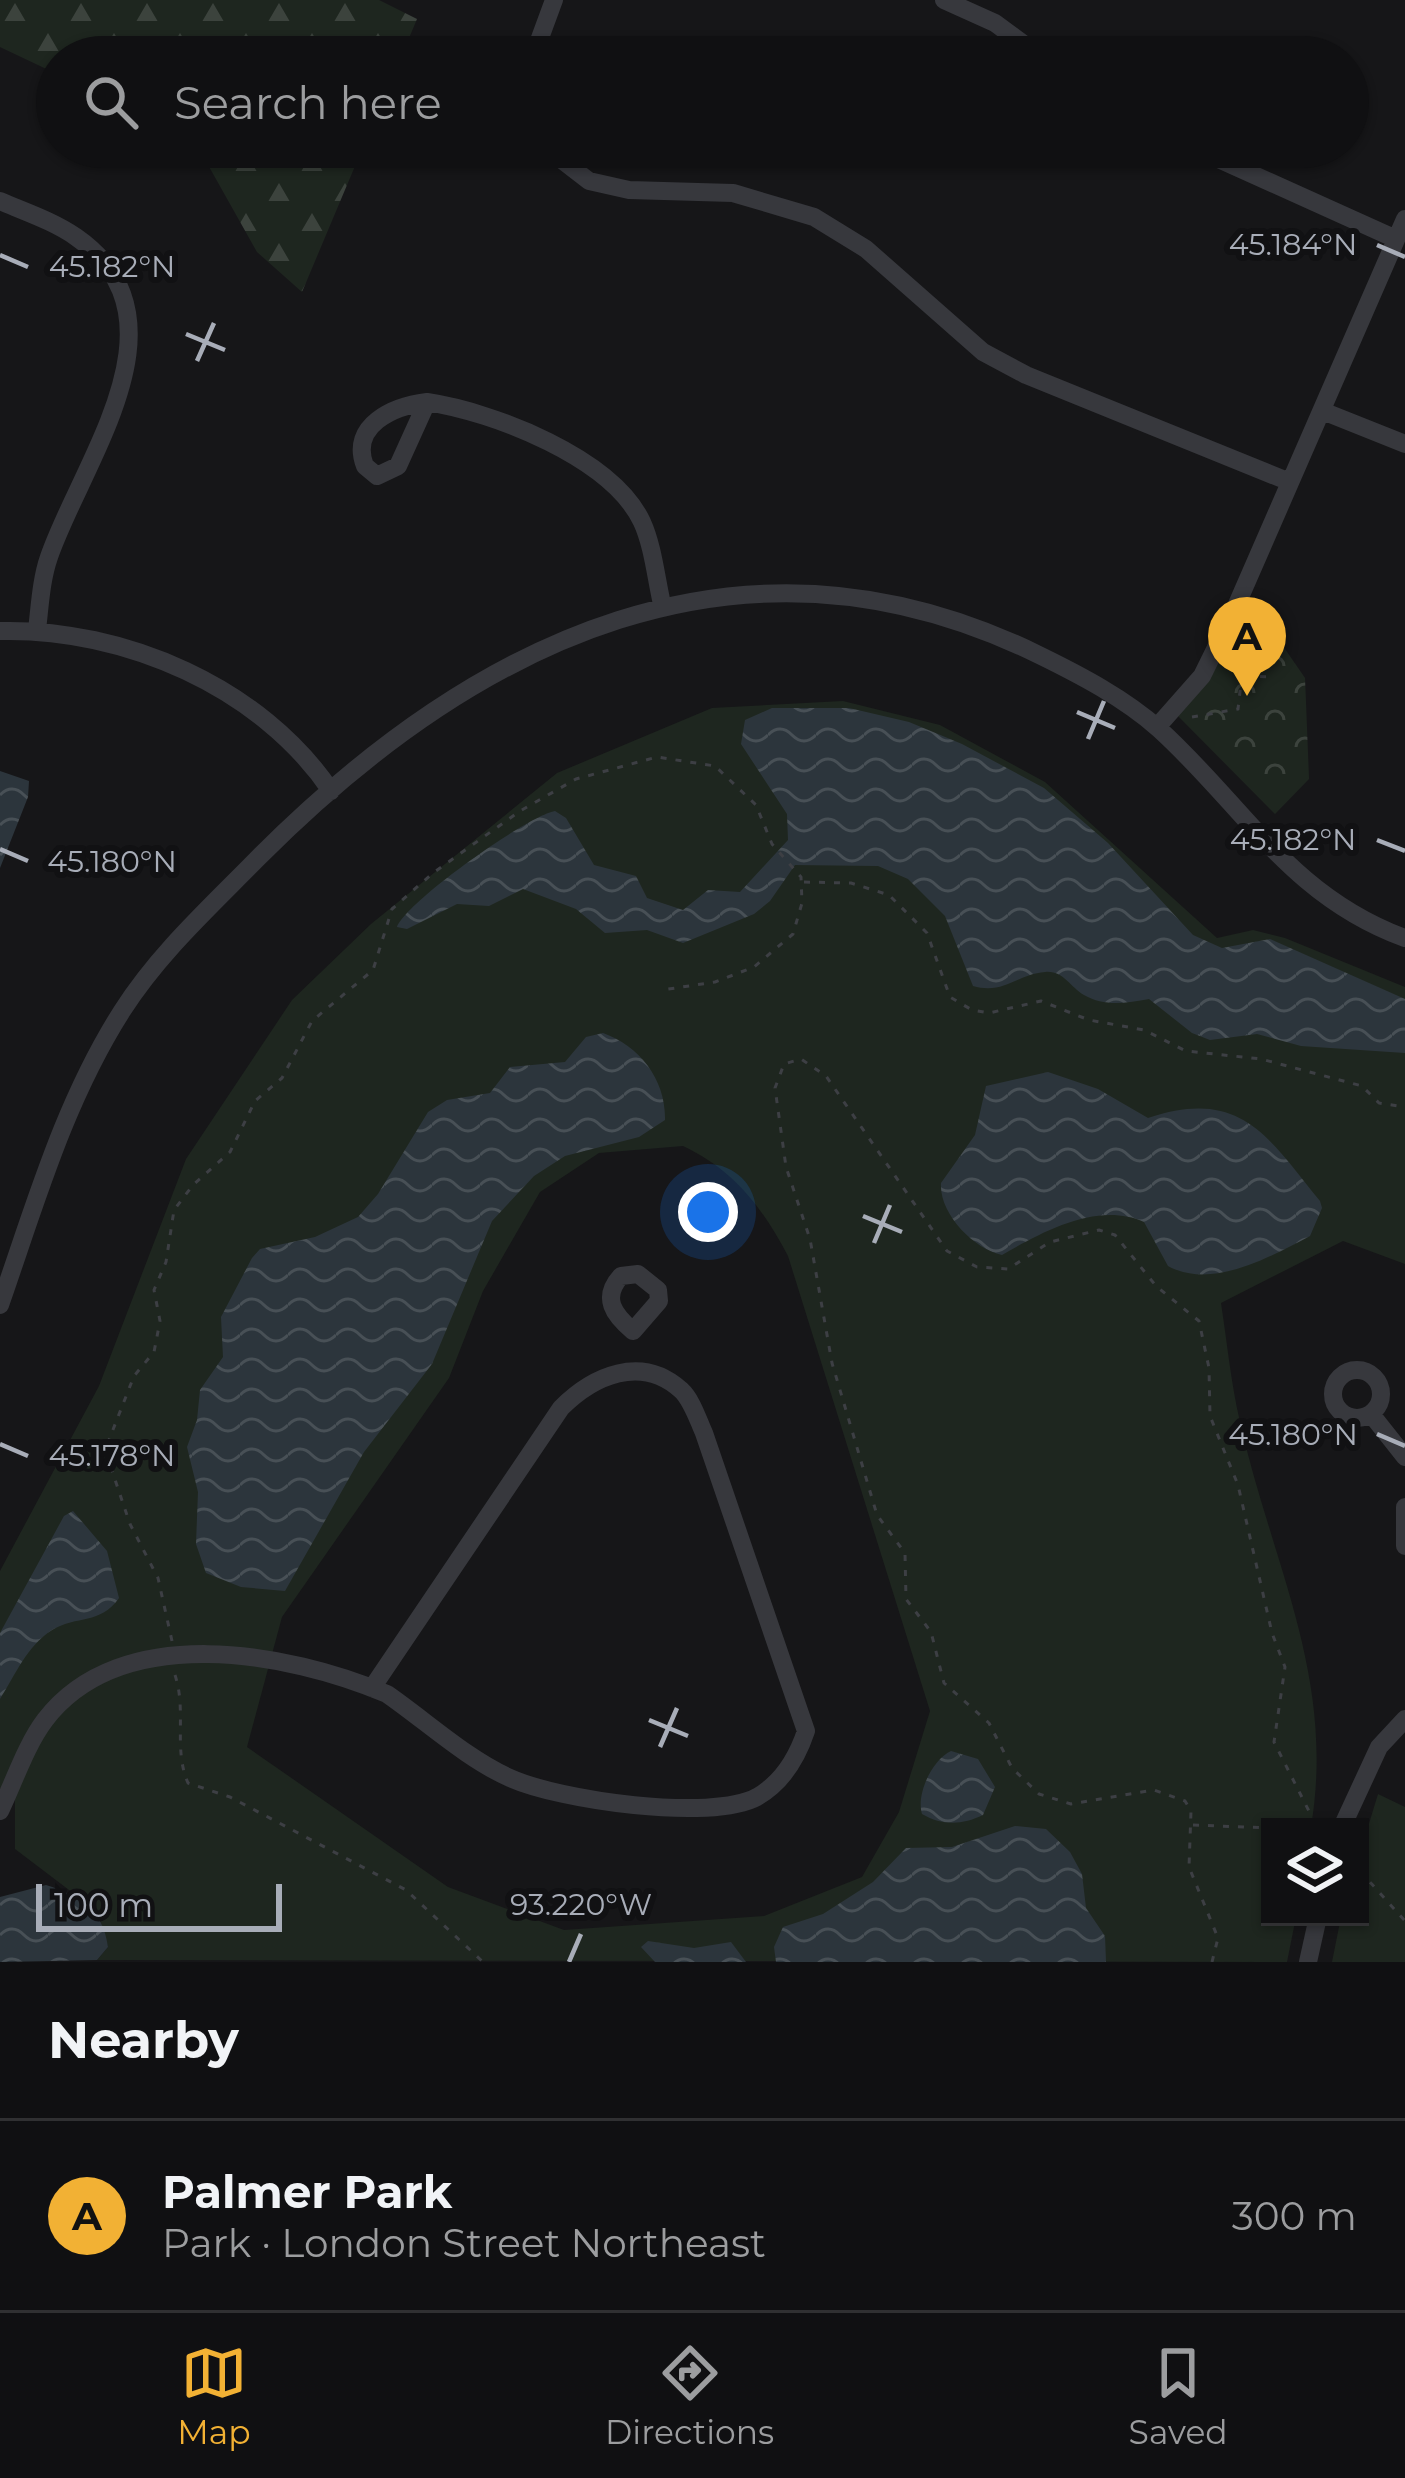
<!DOCTYPE html>
<html lang="en">
<head>
<meta charset="utf-8">
<style>
	:root { --surface:#101012; --page:#19191b; --text:#f1f3f6; --muted:#9c9d9f; --line:#303032; --accent:#f2b134 }
	body { margin:0; font-family:Montserrat,sans-serif; background:var(--page); color:var(--text) }
	.controls { position:absolute; right:36px; bottom:36px; display:grid; overflow:hidden; border-radius:0px; box-shadow:0 3px 9px #0004 }
	.controls button { width:108px; height:108px; display:grid; place-items:center; padding:0; border:0; border-bottom:3px solid var(--line); background:var(--surface); color:var(--text); font:60px sans-serif }
	.scale { position:absolute; left:36px; bottom:30px; width:246px; box-sizing:border-box; padding-left:12px; border:6px solid #a8adb8; border-top:0; font-size:33px; line-height:42px; white-space:nowrap; color:#a8adb8; -webkit-text-stroke:9px #111113; paint-order:stroke }
	.you { position:absolute; left:708px; top:1212px; width:42px; height:42px; margin:-30px; border:9px solid #fff; border-radius:50%; background:#1a73e8; box-shadow:0 0 0 18px #1a73e833 }
	.badge { display:grid; place-items:center; width:78px; height:78px; border-radius:50%; background:var(--accent); color:#111; font-size:39px; font-weight:700 }
	.pin { position:absolute; translate:-50% -99px; filter:drop-shadow(0 3px 6px #0008) }
	.pin::after { content:''; position:absolute; top:63px; width:42px; height:36px; background:inherit; clip-path:polygon(0 0,100% 0,50% 100%) }
	.list { margin:0; padding:0; list-style:none }
	h2 { display:flex; justify-content:space-between; align-items:center; height:156px; margin:0; padding:0 48px; font-size:51px }
	h2 small { font-size:39px; font-weight:400; color:var(--muted) }
	.list li { display:grid; grid-template-columns:78px 1fr auto; gap:36px; align-items:center; box-sizing:border-box; height:192px; padding:0 48px; border-top:3px solid var(--line) }
	.list b { display:block; font-size:45px; white-space:nowrap }
	.list p { margin:0; font-size:39px; white-space:nowrap; color:var(--muted) }
	.list em { font-size:39px; font-style:normal; color:var(--muted) }
	.icon { flex:none; width:66px; height:66px; fill:none; stroke:currentColor; stroke-width:2; stroke-linecap:round; stroke-linejoin:round }
	.map { position:relative; flex:none; width:1405px; height:1962px; overflow:hidden }
	.search { position:absolute; background:var(--surface); box-shadow:0 3px 9px #0004; left:36px; right:36px; top:36px; height:132px; display:flex; align-items:center; gap:30px; box-sizing:border-box; padding:0 42px; border-radius:66px; color:var(--muted); font-size:45px }
	.sheet { height:348px; background:var(--surface) }
	nav { display:flex; justify-content:space-around; align-items:center; box-sizing:border-box; height:168px; border-top:3px solid var(--line); background:var(--surface); font-size:33px; color:var(--muted) }
	nav a { display:grid; justify-items:center; gap:6px }
	nav .on { color:var(--accent) }
	.map>svg:first-child { display:block }
	.grass { fill:#1e261f; fill-rule:evenodd }
	.forest { fill:url(#forest-firs) }
	.park { fill:url(#park-crowns) }
	.water { fill:url(#water-waves) }
	.lines { fill:none; stroke-linecap:round; stroke-linejoin:round }
	.path { stroke:#3d3f44; stroke-width:3; stroke-dasharray:6 9; stroke-linecap:butt }
	.street { stroke:#37383d; stroke-width:18 }
	.ticks { fill:none; stroke:#a8adb8; stroke-width:4.5 }
	.ticks-label { font-size:30px; text-anchor:middle; fill:#a8adb8; stroke:#111113; stroke-width:12; stroke-linejoin:round; paint-order:stroke }
</style>
</head>
<body>
<div class="map">
<svg width="1405" height="1962" viewBox="0 0 1405 1962">
	<defs>
		<pattern id="forest-firs" width="22" height="20" patternUnits="userSpaceOnUse" patternTransform="scale(3)"><rect width="22" height="20" fill="#1e261f"/><path d="M5 1l3.5 6h-7zM16 11l3.5 6h-7z" fill="#3c433d"/></pattern>
		<pattern id="park-crowns" width="20" height="18" patternUnits="userSpaceOnUse" patternTransform="scale(3)"><rect width="20" height="18" fill="#1e261f"/><path d="M2 6a3 3 0 1 1 6 0M12 15a3 3 0 1 1 6 0" fill="none" stroke="#3c433d"/></pattern>
		<pattern id="water-waves" width="16" height="10" patternUnits="userSpaceOnUse" patternTransform="scale(3)"><rect width="16" height="10" fill="#2c353c"/><path d="M0 5q4-4 8 0t8 0" fill="none" stroke="#485056"/></pattern>
	</defs>
	<rect width="100%" height="100%" fill="#161618"/>
	<!-- grass -->
	<path class="grass" d="M843,701L940,725L1045,782L1217,938L1253,930L1285,938L1405,987V1264L1343,1241L1221,1303C1227,1342 1231,1383 1240,1422C1272,1564 1336,1677 1311,1827H1270V1917H1296L1287,1962L97,1960L108,1947L98,1912L15,1849V1800L0,1788V1571L99,1386L186,1159L292,1000L371,924L557,773L712,708ZM683,1146C734,1170 762,1207 788,1256L930,1711L899,1812L862,1877L764,1916L564,1930L448,1887L247,1747L282,1617L449,1378L483,1291L540,1192L599,1153Z
		M1378,1794L1405,1807V1962H1332L1341,1917H1360V1853Z"/>
	<!-- forest -->
	<path class="forest" d="M0,0H379L417,19L401,57H57V74L0,47Z
		M198,147H363L302,292L257,252Z"/>
	<!-- park -->
	<path class="park" d="M1252,601L1305,678L1309,779L1275,814L1176,714Z"/>
	<!-- water -->
	<path class="water" d="M772,708H849L909,722L962,744L1044,788L1108,843L1193,935L1222,948L1270,939L1405,999V1053L1301,1046L1257,1034L1210,1040L1192,1033L1149,999C1126,1003 1105,1007 1084,995C1070,987 1063,970 1045,972C1017,974 1004,995 973,986L945,916L908,879L878,866L795,865L770,901L754,914L683,943L647,930L605,933L576,909L523,889L489,906L457,904L407,929L397,927C406,902 527,816 555,811L566,818L594,865L636,876L647,898L683,910L708,890L740,892L788,840L787,814L741,744L745,720Z
		M0,771L29,781L28,797L0,868Z
		M603,1033C640,1046 666,1080 665,1120L639,1137L565,1156L534,1176L492,1221L432,1364L364,1452L285,1591L241,1587L206,1573L196,1544L198,1492L187,1447L197,1420L200,1390L223,1357L221,1317L252,1258L260,1249L315,1237L358,1217L378,1194L428,1112L447,1100L490,1093L510,1067L565,1062L586,1037Z
		M1048,1072L1098,1089L1148,1118C1241,1087 1268,1137 1320,1201L1322,1208L1310,1236C1270,1257 1212,1290 1168,1266L1144,1222C1098,1201 1042,1232 1002,1255C974,1249 939,1214 941,1183L975,1135L986,1086Z
		M73,1511L107,1551L119,1598C100,1625 77,1615 52,1630C26,1647 16,1674 0,1699V1633L64,1516Z
		M951,1751L978,1759L995,1787L983,1815C962,1825 943,1826 922,1814C916,1794 932,1760 951,1751Z
		M1015,1826L1046,1829L1070,1852L1082,1874L1086,1908L1105,1936L1106,1962H776L774,1947L783,1927L823,1914L873,1882L906,1848L952,1847Z
		M46,1885C80,1896 103,1909 108,1947L97,1960L0,1962V1897Z
		M648,1941L694,1948L731,1942L746,1962H655L641,1947Z"/>
	<g class="lines">
		<!-- path -->
		<path class="path" d="M1245,676L1274,677
			M1192,717L1238,709L1248,623
			M804,882L851,883L889,895L927,933L950,997L972,1010L989,1013L1041,1001L1089,1020L1144,1030L1186,1051L1261,1059L1362,1086L1379,1103L1405,1107
			M172,1641L158,1578L130,1524L105,1450L134,1376L154,1352L160,1321L154,1290L166,1262L174,1210L193,1185L230,1152L255,1101L282,1078L312,1021L373,970L392,909L433,873L520,811L576,779L657,757L715,766L756,805L772,844L801,877L802,903L793,934L754,967L715,982L662,990
			M175,1675C187,1711 173,1749 188,1783L230,1797L406,1890L483,1962
			M1193,1825L1270,1828
			M1294,1827L1310,1823
			M1360,1871L1405,1921
			M1212,1962L1218,1938L1189,1867L1191,1811L1185,1801L1154,1790L1071,1804L1039,1794L1012,1768L989,1723L944,1683L931,1632L906,1599L905,1553L877,1515L832,1363L810,1239L786,1167L775,1088L784,1064L801,1059L826,1076L947,1251L977,1267L1008,1269L1050,1242L1099,1230L1115,1235L1156,1286L1199,1321L1209,1368L1210,1416L1238,1485L1272,1633L1285,1667L1274,1742L1317,1827"/>
		<!-- street -->
		<path class="street" d="M944,0L995,23L1041,57
			M533,57L554,0
			M545,147L589,181L629,190L733,193L814,217L866,249L983,352L1026,375L1290,482
			M1192,147L1396,239
			M0,201C25,212 53,221 76,237C194,319 82,461 49,557C41,580 40,605 37,630
			M427,402C494,412 612,458 642,522C653,546 656,578 662,604
			M427,402L398,466L377,476L365,466C349,425 394,406 427,402Z
			M1325,412L1405,444
			M0,631C124,628 261,687 331,791
			M1157,727L1202,676L1234,611L1405,219
			M638,1274L658,1290L659,1301L633,1331C614,1315 601,1298 621,1276Z
			M0,1305C35,1205 64,1102 122,1011C159,953 210,907 258,858C475,640 742,509 1039,655C1080,675 1124,698 1159,729C1244,806 1290,896 1405,938
			M1333 1394a24 24 0 1 1 48 0a24 24 0 1 1-48 0Z
			M1371,1414L1405,1457
			M1405,1507V1546
			M0,1811C14,1782 26,1745 45,1720C121,1621 288,1652 387,1694C426,1721 467,1759 510,1778C558,1800 711,1822 757,1797C783,1782 797,1758 806,1731L704,1433C698,1420 692,1400 681,1390C641,1354 593,1376 561,1408L372,1688
			M1342,1827L1379,1747L1405,1719
			M1308,1962L1318,1917"/>
	</g>
	<!-- ticks -->
	<path class="ticks" d="M1377,245L1405,257M0,255L28,267M186,334L225,350M197,361L214,323M1077,712L1115,728M1088,739L1104,701M1377,840L1405,851M0,849L28,861M863,1216L902,1232M874,1243L890,1205M1377,1434L1405,1446M0,1444L28,1456M649,1720L688,1736M660,1747L677,1708M569,1962L581,1934"/>
	<g class="ticks-label">
		<text x="1293" y="255">45.184°N</text>
		<text x="112" y="277">45.182°N</text>
		<text x="1293" y="850">45.182°N</text>
		<text x="112" y="872">45.180°N</text>
		<text x="1293" y="1445">45.180°N</text>
		<text x="112" y="1466">45.178°N</text>
		<text x="581" y="1915">93.220°W</text>
	</g>
</svg>
<div class="controls">
<button><svg class="icon" aria-label="layers" viewBox="0 0 24 24"><path d="M12 4l9 5-9 5-9-5zM3 14l9 5 9-5"/></svg></button>
</div>
<div class="scale">100 m</div>
<div class="you"></div>
<div class="pin badge" style="left:1247px;top:696px">A</div>
<div class="search"><svg class="icon" aria-label="search" viewBox="0 0 24 24"><circle cx="10" cy="10" r="6"/><path d="M15 15l6 6"/></svg>Search here</div>
</div>
<section class="sheet">
<h2>Nearby<small></small></h2>
<ul class="list">
<li><span class="badge">A</span><div><b>Palmer Park</b><p>Park · London Street Northeast</p></div><em>300 m</em></li>
</ul>
</section>
<nav>
<a class="on"><svg class="icon" aria-label="map" viewBox="0 0 24 24"><path d="M3 6l6-2 6 2 6-2v14l-6 2-6-2-6 2zM9 4v14M15 6v14"/></svg>Map</a>
<a><svg class="icon" aria-label="directions" viewBox="0 0 24 24"><path d="M12 3l9 9-9 9-9-9zM9 14v-3h6M13 9l2 2-2 2"/></svg>Directions</a>
<a><svg class="icon" aria-label="saved" viewBox="0 0 24 24"><path d="M7 4h10v16l-5-4-5 4z"/></svg>Saved</a>
</nav>
</body>
</html>
